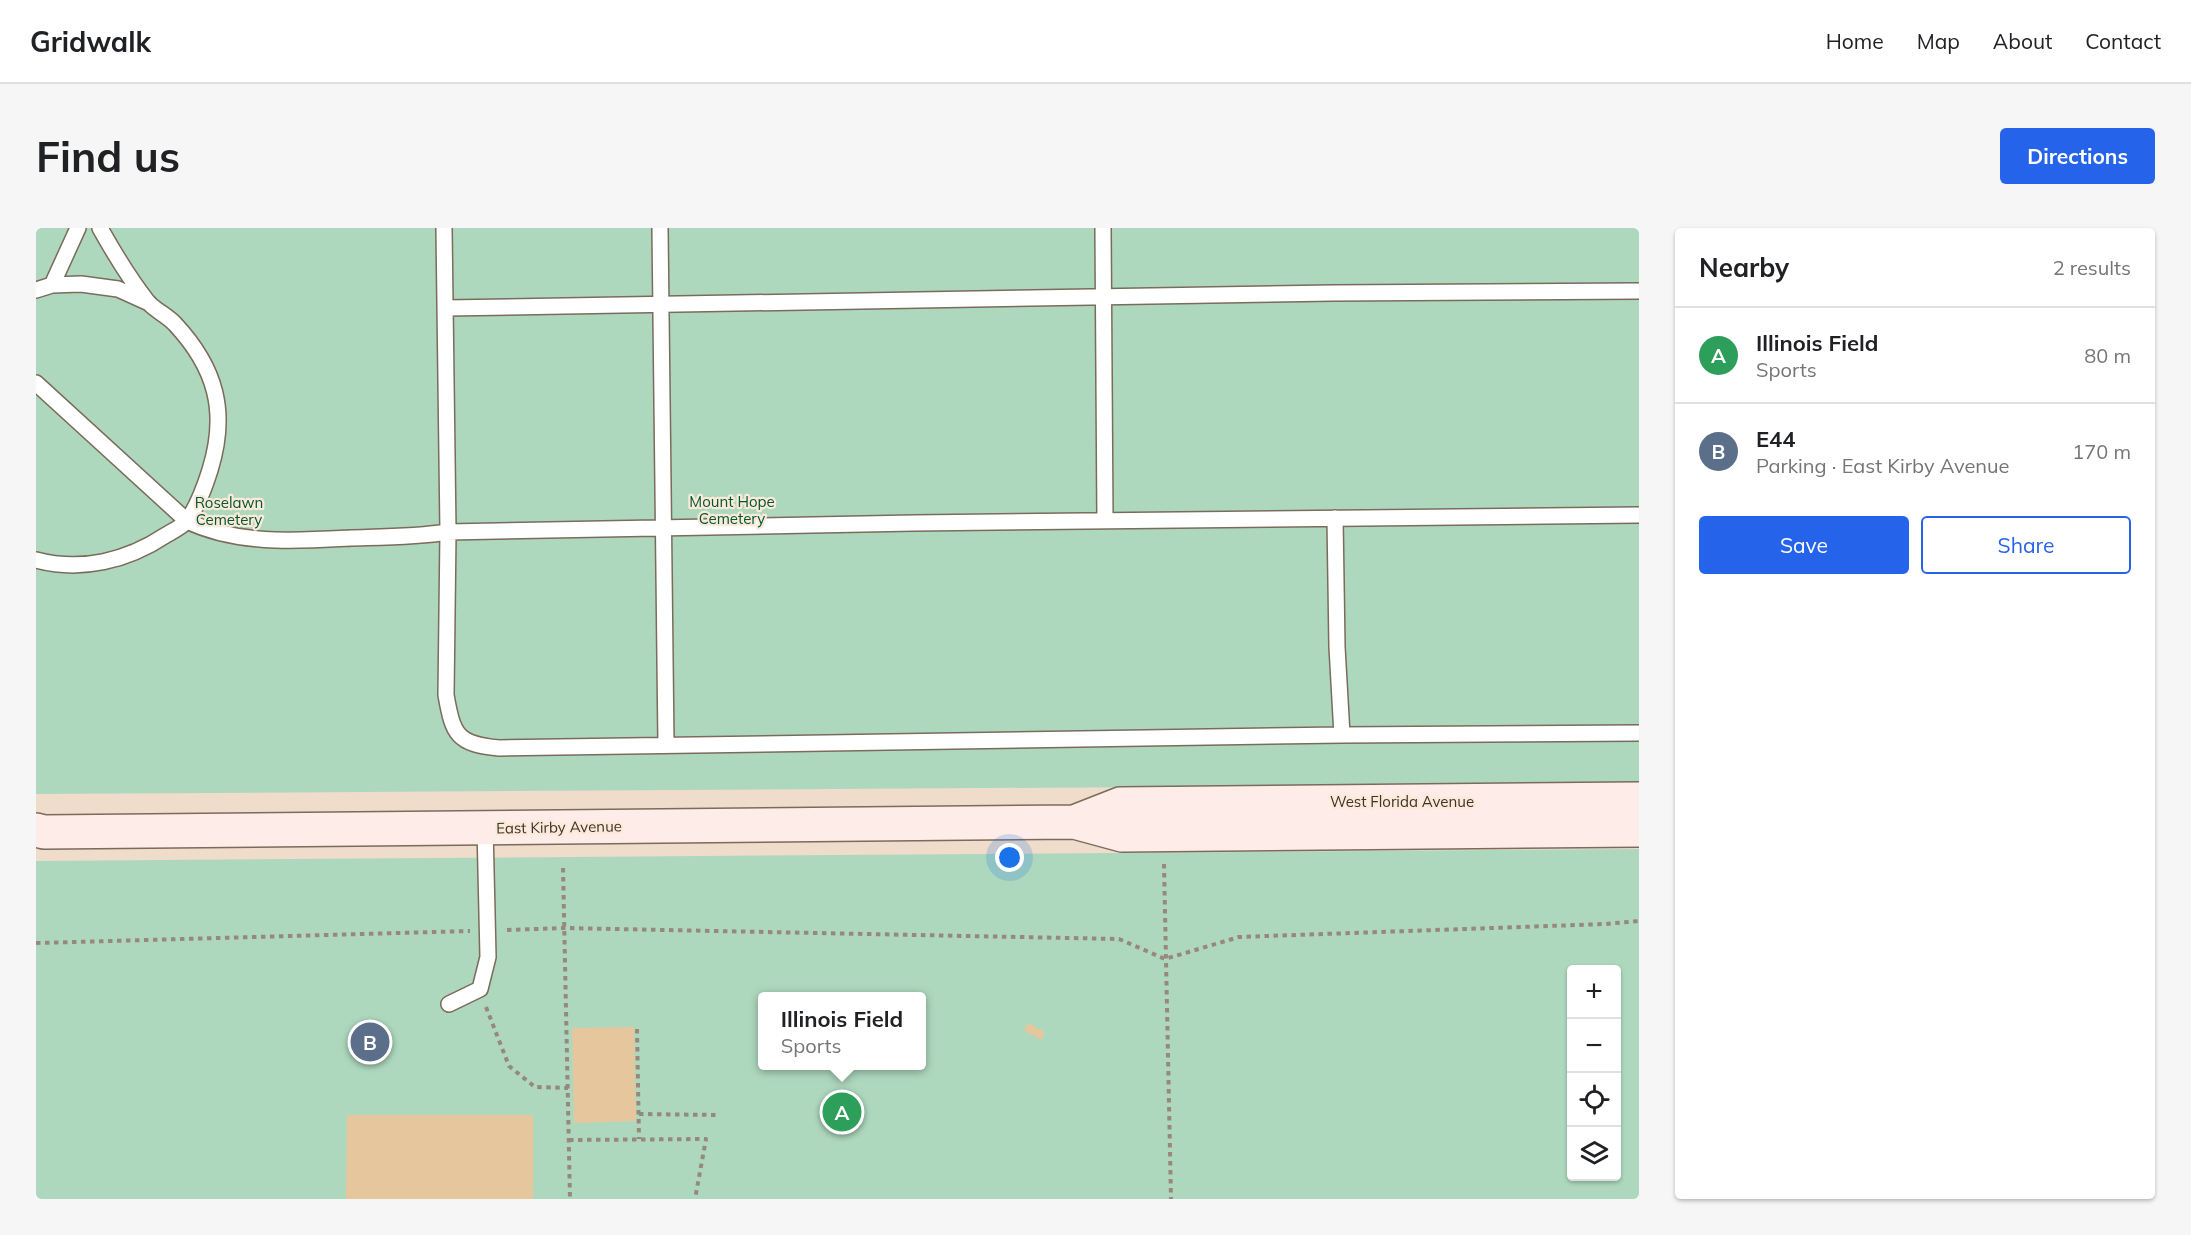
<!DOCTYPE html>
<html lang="en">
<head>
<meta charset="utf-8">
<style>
	:root { --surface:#fff; --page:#f6f6f6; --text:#202124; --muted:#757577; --line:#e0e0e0; --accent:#2563eb }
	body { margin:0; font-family:Mulish,sans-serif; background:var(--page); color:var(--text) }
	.controls { position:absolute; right:18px; bottom:18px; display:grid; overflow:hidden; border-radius:6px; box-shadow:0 2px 4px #0004 }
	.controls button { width:54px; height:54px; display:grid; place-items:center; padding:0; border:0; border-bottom:2px solid var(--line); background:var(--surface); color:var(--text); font:30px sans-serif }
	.you { position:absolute; left:974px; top:630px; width:21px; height:21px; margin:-15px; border:4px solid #fff; border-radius:50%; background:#1a73e8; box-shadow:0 0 0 9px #1a73e833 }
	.badge { display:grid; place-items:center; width:39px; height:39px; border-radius:50%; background:var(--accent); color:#fff; font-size:20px; font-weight:700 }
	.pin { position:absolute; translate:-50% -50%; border:3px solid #fff; box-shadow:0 2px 6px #0006 }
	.popup { position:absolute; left:722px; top:764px; width:168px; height:78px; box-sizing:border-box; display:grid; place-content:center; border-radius:6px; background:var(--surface); filter:drop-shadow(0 2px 4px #0005); font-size:20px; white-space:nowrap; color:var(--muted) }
	.popup b { font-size:22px; color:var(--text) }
	.popup::after { content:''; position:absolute; left:50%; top:100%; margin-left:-12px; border:12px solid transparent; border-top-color:var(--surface) }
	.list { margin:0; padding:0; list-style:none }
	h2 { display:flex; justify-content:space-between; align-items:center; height:78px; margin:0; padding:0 24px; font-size:26px }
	h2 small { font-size:20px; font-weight:400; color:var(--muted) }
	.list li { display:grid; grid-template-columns:39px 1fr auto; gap:18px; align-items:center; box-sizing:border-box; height:96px; padding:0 24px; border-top:2px solid var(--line) }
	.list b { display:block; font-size:22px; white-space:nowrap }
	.list p { margin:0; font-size:20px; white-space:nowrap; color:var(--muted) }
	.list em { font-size:20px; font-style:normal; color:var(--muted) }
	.actions { display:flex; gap:12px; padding:18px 24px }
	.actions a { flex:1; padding:14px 0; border:2px solid var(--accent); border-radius:6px; text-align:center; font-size:21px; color:var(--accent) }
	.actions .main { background:var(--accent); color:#fff }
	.icon { flex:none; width:33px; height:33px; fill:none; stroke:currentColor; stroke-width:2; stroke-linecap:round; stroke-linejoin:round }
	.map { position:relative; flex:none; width:1603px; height:971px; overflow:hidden; border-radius:6px }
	header { display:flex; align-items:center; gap:36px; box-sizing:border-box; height:84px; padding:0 30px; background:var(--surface); border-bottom:2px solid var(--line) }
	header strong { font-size:28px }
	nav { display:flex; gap:33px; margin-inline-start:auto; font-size:21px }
	.intro { display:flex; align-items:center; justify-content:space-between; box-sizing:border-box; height:144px; padding:0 36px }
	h1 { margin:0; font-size:42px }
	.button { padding:15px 27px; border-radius:6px; background:var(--accent); color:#fff; font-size:21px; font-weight:700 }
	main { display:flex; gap:36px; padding:0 36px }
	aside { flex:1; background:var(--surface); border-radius:6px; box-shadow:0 2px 4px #0004 }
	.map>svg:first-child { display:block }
	.green { fill:#aed8be; fill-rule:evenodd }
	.building { fill:#e6c69d }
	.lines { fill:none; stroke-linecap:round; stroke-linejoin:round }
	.service-casing { stroke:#7b6b5b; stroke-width:18 }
	.secondary-casing { stroke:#7b6b5b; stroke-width:36 }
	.path { stroke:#96897c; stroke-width:4; stroke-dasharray:4.5 4.5; stroke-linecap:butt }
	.service { stroke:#fff; stroke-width:15 }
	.secondary { stroke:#fdece8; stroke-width:33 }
	.labels { text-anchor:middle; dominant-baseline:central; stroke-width:4.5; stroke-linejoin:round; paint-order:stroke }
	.park-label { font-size:15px; fill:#005734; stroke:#fce9d7 }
	.street-label { font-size:15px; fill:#3b332c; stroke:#fce9d7 }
</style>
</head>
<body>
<header>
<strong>Gridwalk</strong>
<nav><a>Home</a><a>Map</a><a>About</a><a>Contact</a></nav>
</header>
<div class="intro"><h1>Find us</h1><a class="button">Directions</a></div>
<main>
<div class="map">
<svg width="1603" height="971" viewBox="0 0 1603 971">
	<rect width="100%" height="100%" fill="#efdcca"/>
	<!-- green -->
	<path class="green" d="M0,0H1603V556L0,566Z
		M1603,621V971H0V633ZM1536,742H1580V948H1536ZM726,768H886V838H726Z"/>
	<!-- building -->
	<path class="building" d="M992,795L1009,804L1005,812L988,802Z
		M598,799L600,893L538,895L536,800Z
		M311,887H497V971H310Z"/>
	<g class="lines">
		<!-- service casing -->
		<g class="service-casing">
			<path id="service" d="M408,0L412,304L410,467C417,507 421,516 463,520L1306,507L1603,505
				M624,0L630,517
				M1067,0L1069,293
				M16,57L45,56L82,61L113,75
				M0,62L16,57L42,0
				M410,80L1297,65L1603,63
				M0,155L151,293C202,317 259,313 315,310C347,309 380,309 412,304L878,295L1603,287
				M1299,290L1301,419L1306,507
				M0,332C45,344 91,333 130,307C137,303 147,298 152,292C162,277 169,258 174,242C192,184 180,140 139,96C131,87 118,82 111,73C93,50 78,25 64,0
				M413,776L444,761L452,729L449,599"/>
		</g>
		<!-- secondary casing -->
		<g class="secondary-casing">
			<path id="secondary" d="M1038,594L1084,576L1603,571
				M0,602L8,604L1038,594L1086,607L1603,602"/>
		</g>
		<!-- path -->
		<path class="path" d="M1128,636L1135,971
			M527,640L534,971
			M471,702L528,700L1083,711L1129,731L1203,709L1569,696L1603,693
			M0,715L434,703
			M450,779L473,838L499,859L532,860
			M601,801L603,911
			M603,886L681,887
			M533,912L670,911L659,971"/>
		<!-- service -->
		<use href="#service" class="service"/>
		<!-- secondary -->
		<use href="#secondary" class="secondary"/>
	</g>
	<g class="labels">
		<!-- park labels -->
		<g class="park-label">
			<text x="696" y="273">Mount Hope<tspan x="696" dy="17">Cemetery</tspan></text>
			<text x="193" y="274">Roselawn<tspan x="193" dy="17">Cemetery</tspan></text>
		</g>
		<!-- street labels -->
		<g class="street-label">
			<text x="1366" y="573">West Florida Avenue</text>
			<text transform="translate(523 599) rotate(-1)">East Kirby Avenue</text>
		</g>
	</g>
</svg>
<div class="controls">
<button>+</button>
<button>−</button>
<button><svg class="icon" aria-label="locate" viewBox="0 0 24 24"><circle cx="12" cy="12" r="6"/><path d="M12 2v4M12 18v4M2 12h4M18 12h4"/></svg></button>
<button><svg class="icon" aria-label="layers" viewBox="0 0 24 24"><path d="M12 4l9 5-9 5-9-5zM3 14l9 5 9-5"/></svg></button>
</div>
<div class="you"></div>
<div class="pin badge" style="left:806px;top:884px;background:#2e9e5b">A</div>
<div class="popup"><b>Illinois Field</b>Sports</div>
<div class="pin badge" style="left:334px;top:814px;background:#5c6f8a">B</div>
</div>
<aside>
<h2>Nearby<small>2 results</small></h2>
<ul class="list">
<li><span class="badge" style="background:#2e9e5b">A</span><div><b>Illinois Field</b><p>Sports</p></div><em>80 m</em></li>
<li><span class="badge" style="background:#5c6f8a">B</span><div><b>E44</b><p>Parking · East Kirby Avenue</p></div><em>170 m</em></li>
</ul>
<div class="actions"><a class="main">Save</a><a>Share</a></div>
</aside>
</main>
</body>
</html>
